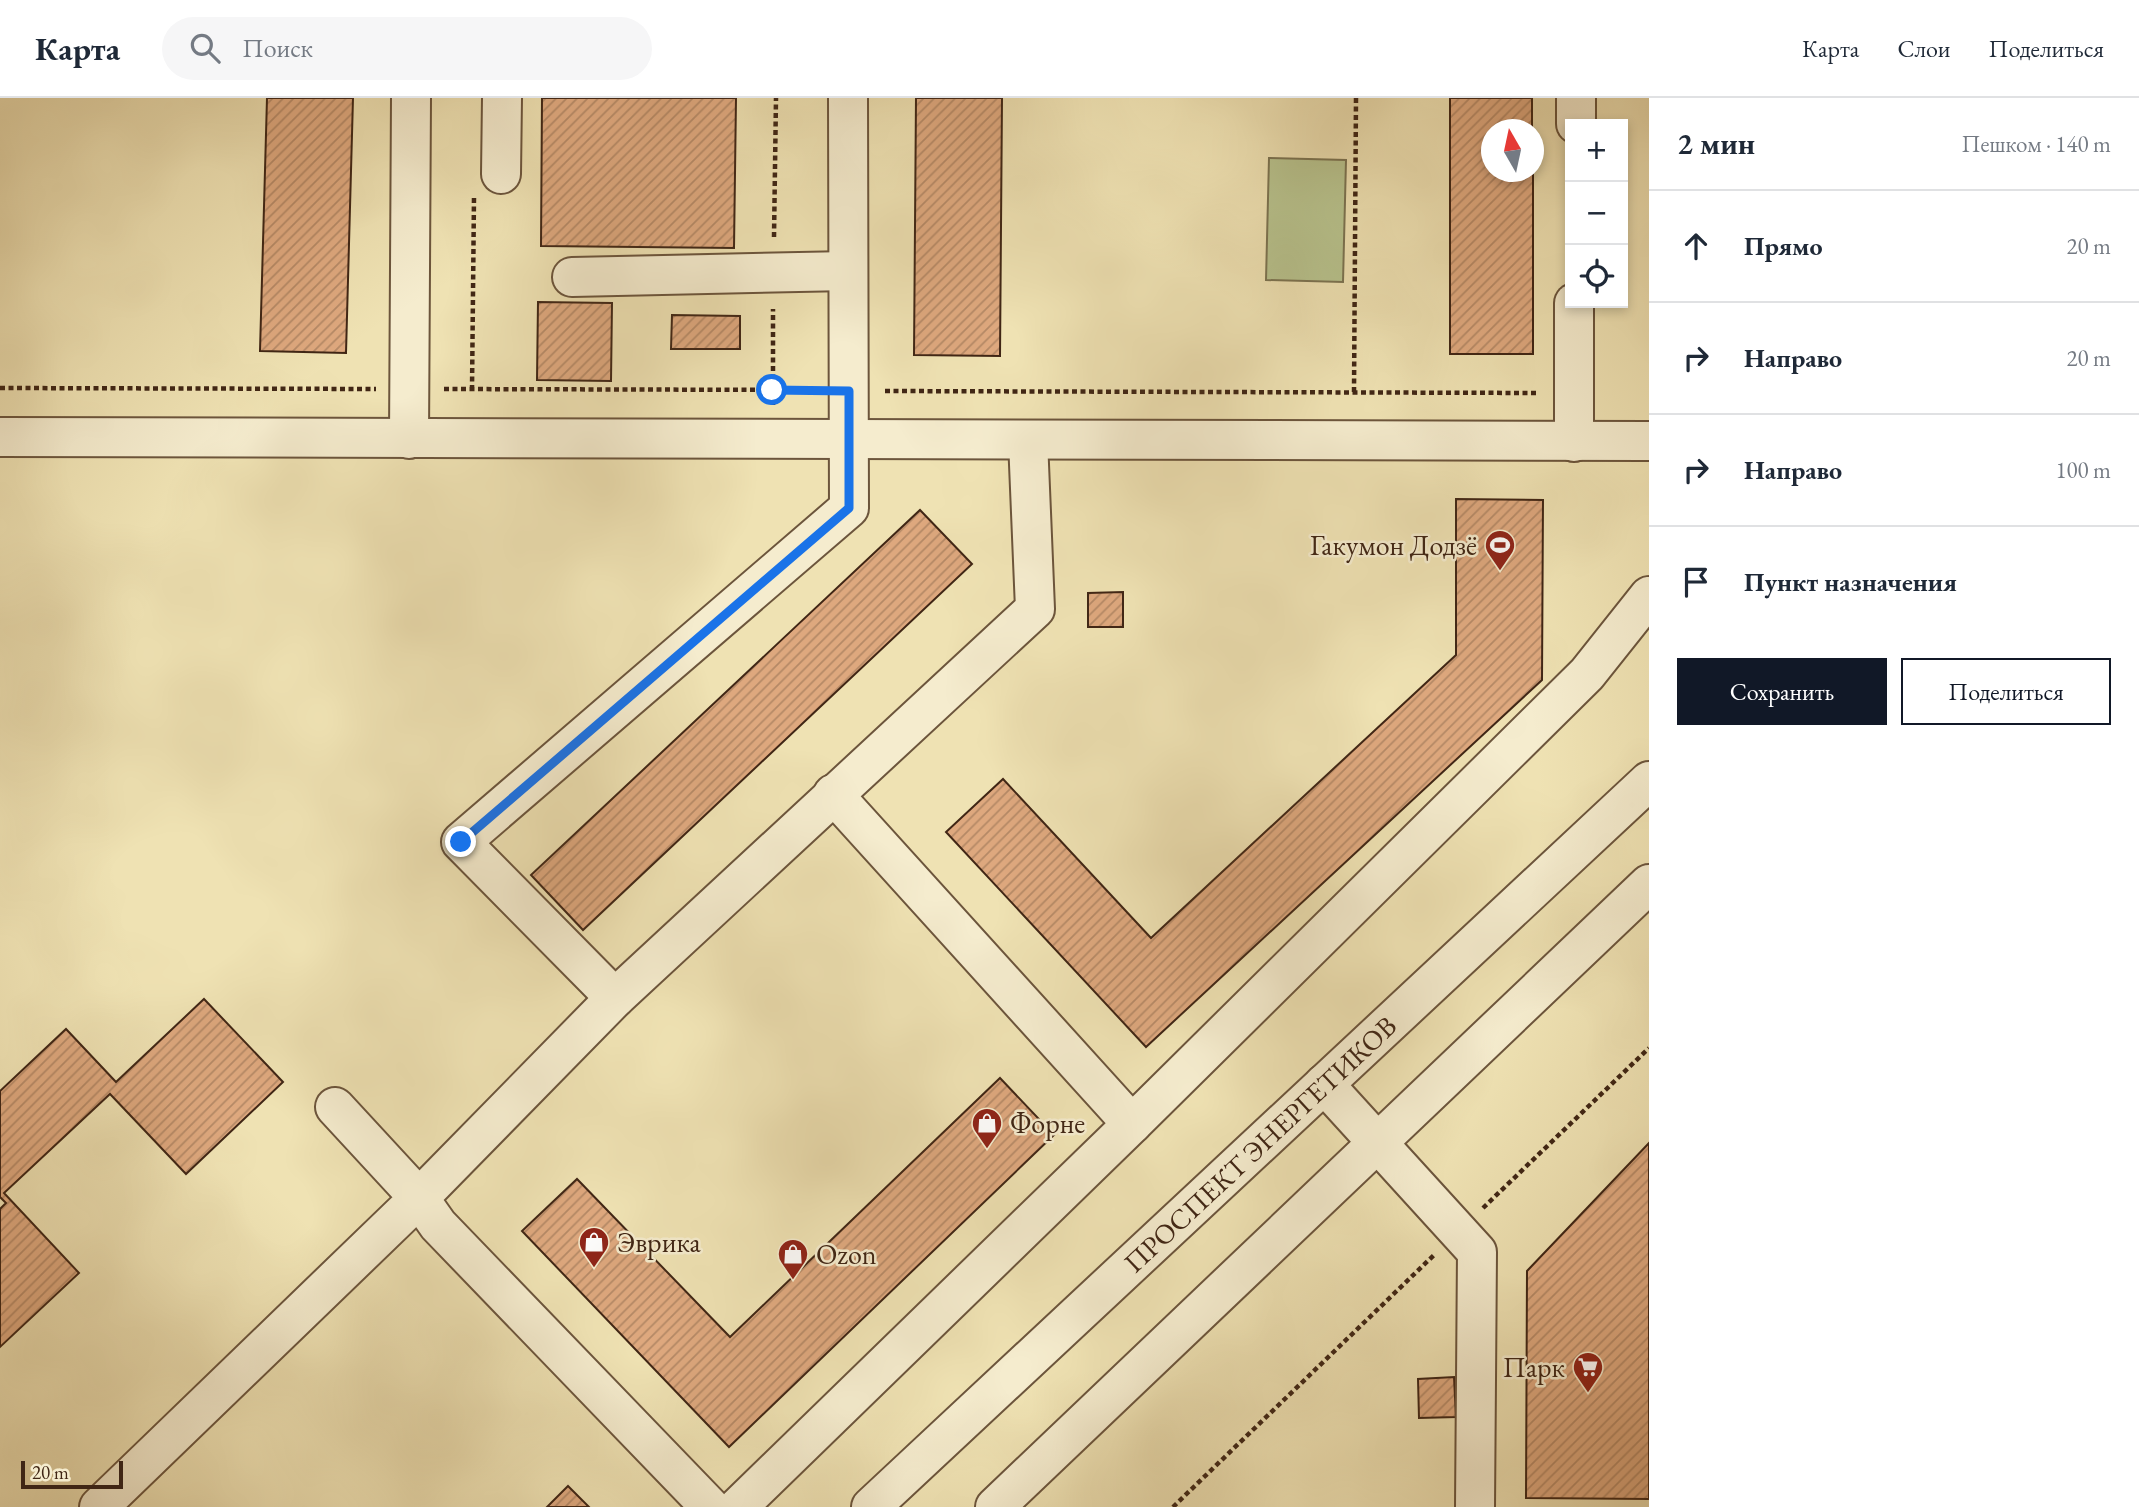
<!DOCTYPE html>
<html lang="ru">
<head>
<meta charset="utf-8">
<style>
	:root { --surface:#fff; --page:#f6f6f7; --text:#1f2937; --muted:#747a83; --line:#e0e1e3; --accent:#111827 }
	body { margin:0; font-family:"EB Garamond",serif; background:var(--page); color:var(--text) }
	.controls { position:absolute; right:21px; top:21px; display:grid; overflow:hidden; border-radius:0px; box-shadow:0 4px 10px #0003 }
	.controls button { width:63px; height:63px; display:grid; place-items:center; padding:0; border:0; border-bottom:2px solid var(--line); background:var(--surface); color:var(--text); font:35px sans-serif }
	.compass { position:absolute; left:1481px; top:21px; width:63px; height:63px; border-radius:50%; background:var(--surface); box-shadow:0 4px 10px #0003; rotate:351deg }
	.scale { position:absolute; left:21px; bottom:18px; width:102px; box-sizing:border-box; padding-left:7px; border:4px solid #402615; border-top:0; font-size:19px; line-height:24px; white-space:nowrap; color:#402615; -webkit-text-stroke:5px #f5ecce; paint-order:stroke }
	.stop { position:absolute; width:21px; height:21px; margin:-16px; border:5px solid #1a73e8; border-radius:50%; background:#fff }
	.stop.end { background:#1a73e8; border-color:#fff; box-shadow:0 2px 7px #0008 }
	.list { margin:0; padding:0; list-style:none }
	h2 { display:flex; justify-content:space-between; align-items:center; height:91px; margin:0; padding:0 28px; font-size:30px }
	h2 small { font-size:23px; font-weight:400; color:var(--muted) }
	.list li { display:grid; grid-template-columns:46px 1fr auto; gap:21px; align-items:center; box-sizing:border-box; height:112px; padding:0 28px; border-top:2px solid var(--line) }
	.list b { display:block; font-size:26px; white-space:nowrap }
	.list em { font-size:23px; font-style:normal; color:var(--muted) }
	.actions { display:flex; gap:14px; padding:21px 28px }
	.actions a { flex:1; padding:16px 0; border:2px solid var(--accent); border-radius:0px; text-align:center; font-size:24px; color:var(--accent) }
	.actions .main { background:var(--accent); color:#fff }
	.icon { flex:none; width:38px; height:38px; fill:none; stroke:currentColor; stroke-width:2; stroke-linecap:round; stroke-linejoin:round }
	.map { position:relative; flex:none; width:1649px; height:1409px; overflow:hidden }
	header { display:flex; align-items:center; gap:42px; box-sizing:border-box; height:98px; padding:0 35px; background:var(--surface); border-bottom:2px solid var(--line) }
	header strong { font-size:33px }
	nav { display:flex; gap:38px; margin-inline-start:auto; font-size:24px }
	.search { width:490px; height:63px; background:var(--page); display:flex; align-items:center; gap:18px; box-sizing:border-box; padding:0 24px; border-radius:38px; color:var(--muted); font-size:26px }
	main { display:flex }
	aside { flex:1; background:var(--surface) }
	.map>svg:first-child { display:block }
	.grass { fill:#b8c38e; stroke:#7c7452; stroke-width:2 }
	.building { fill:url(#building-hatch); stroke:#402615; stroke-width:2 }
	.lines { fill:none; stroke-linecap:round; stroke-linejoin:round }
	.minor-casing { stroke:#6c553c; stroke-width:42 }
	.path { stroke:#402615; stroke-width:4.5; stroke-dasharray:5 3.5; stroke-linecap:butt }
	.minor { stroke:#f5ecce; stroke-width:38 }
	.route { stroke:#1a73e8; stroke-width:9 }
	.labels { text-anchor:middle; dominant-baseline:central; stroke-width:5; stroke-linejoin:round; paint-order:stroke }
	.poi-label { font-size:28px; fill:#402615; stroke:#f5ecce; text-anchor:start }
	.street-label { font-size:28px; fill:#402615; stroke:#f5ecce }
</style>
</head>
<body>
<header>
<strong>Карта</strong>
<div class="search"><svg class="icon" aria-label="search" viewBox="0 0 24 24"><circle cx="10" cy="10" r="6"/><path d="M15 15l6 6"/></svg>Поиск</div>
<nav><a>Карта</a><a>Слои</a><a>Поделиться</a></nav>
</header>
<main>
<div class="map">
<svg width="1649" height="1409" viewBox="0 0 1649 1409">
	<defs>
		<pattern id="building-hatch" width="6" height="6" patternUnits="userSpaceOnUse" patternTransform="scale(1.75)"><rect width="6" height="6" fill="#dea87e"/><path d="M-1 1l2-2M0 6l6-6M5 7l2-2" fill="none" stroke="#b58966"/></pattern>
	</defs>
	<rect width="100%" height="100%" fill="#efe2b3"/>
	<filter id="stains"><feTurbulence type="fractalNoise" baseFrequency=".00286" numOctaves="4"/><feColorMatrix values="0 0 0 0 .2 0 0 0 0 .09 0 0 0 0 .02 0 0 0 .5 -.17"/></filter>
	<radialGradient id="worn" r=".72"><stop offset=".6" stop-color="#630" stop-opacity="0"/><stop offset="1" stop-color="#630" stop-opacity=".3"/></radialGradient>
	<!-- grass -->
	<path class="grass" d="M1269,60L1346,62L1343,184L1266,182Z"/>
	<!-- building -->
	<path class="building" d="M267,0H353L346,255L260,253Z
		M542,0H736L734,150L541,148Z
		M916,0H1002L1000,258L914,257Z
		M1450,0H1532V32H1492V74H1533V256H1450Z
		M538,204L612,205L611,283L537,282Z
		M672,217L740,218V251H671Z
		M1456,401L1543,402L1542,582L1146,949L946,734L1003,681L1151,840L1456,557Z
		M920,412L972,466L583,832L531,777Z
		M1123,494V529H1088V495Z
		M204,901L283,984L186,1076L110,996L4,1095L79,1175L0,1249V1111L6,1105L0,1099V993L66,931L116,984Z
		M1000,980L1054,1037L729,1349L522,1133L577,1081L730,1239Z
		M1649,1045V1401L1526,1400L1527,1173Z
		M1454,1279L1456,1319L1419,1320L1418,1281Z
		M568,1388L589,1409H547Z"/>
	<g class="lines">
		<!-- minor casing -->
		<g class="minor-casing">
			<g id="minor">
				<path d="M1576,26V0"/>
				<path d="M501,76L502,0"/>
				<path d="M572,179L848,173"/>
				<path d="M0,339L1649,343"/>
				<path d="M409,341L411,0"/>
				<path d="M1574,344V205"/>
				<path d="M833,696L1132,1026"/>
				<path d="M615,900L461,744L849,410L848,0"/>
				<path d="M1324,986L1477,1154L1475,1409"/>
				<path d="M99,1409L419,1100L335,1009"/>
				<path d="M710,1409L438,1127L419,1100L615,900L1035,511L1028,342"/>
				<path d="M738,1409L1132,1026L1587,576L1649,498"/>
				<path id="s1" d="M871,1409L1649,683"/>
				<path d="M995,1409L1649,786"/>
			</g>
		</g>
		<!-- path -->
		<path class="path" d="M774,139L776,0
			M0,290L376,291
			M444,291L813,292
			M472,292L474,99
			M885,293L1538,295
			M1354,294L1356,0
			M773,307V211
			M1483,1110L1649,950
			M1173,1409L1434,1157"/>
		<!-- minor -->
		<use href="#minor" class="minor"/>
	</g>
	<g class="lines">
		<!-- route -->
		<path class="route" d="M461,744L849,410V293L772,292"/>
	</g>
	<!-- icons -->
	<defs>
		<g id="stadium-pin" transform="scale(1.575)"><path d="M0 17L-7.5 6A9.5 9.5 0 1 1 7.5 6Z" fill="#8f2418" stroke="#f5ecce"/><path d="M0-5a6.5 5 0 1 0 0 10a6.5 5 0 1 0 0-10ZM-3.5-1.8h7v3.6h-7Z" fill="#fff"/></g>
		<g id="shop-pin" transform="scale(1.575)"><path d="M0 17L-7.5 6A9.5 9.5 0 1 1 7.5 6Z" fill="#8f2418" stroke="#f5ecce"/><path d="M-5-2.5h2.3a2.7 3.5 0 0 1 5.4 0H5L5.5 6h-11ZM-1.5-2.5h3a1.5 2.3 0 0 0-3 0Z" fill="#fff"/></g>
		<g id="supermarket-pin" transform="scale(1.575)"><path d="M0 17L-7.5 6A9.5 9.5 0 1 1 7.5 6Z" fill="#8f2418" stroke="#f5ecce"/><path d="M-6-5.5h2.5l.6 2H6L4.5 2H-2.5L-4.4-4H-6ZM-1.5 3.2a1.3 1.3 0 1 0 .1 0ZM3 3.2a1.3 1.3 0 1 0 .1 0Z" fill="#fff"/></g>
	</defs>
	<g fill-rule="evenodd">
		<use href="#stadium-pin" x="1500" y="447"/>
		<use href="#shop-pin" x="987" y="1025"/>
		<use href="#shop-pin" x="594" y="1144"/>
		<use href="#shop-pin" x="793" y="1156"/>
		<use href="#supermarket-pin" x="1588" y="1269"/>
	</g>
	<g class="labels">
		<!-- poi labels -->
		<g class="poi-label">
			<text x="1477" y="447" text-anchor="end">Гакумон Додзё</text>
			<text x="1010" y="1025">Форне</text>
			<text x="617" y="1144">Эврика</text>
			<text x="816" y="1156">Ozon</text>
			<text x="1565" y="1269" text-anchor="end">Парк</text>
		</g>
		<!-- street labels -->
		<g class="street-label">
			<text stroke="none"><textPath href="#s1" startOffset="532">ПРОСПЕКТ ЭНЕРГЕТИКОВ</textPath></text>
		</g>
	</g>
	<rect width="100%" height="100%" filter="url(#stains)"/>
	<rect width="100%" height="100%" fill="url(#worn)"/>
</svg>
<div class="controls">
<button>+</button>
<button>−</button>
<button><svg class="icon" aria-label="locate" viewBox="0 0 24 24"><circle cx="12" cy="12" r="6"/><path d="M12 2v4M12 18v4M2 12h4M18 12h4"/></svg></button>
</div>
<svg class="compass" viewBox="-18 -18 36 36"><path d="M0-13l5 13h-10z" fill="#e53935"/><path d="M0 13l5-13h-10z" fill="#747a83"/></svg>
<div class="scale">20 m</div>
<div class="stop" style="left:772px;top:292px"></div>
<div class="stop end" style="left:461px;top:744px"></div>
</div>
<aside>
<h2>2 мин<small>Пешком · 140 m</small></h2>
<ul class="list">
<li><svg class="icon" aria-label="ahead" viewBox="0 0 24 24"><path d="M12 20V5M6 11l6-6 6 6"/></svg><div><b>Прямо</b></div><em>20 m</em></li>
<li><svg class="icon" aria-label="right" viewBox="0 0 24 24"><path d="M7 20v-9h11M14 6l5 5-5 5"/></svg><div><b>Направо</b></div><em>20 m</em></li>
<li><svg class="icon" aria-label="right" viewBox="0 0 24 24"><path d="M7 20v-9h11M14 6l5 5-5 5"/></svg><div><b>Направо</b></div><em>100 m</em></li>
<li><svg class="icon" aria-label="arrive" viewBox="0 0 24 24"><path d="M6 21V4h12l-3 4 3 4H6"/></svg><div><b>Пункт назначения</b></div></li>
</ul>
<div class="actions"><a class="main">Сохранить</a><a>Поделиться</a></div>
</aside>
</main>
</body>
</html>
